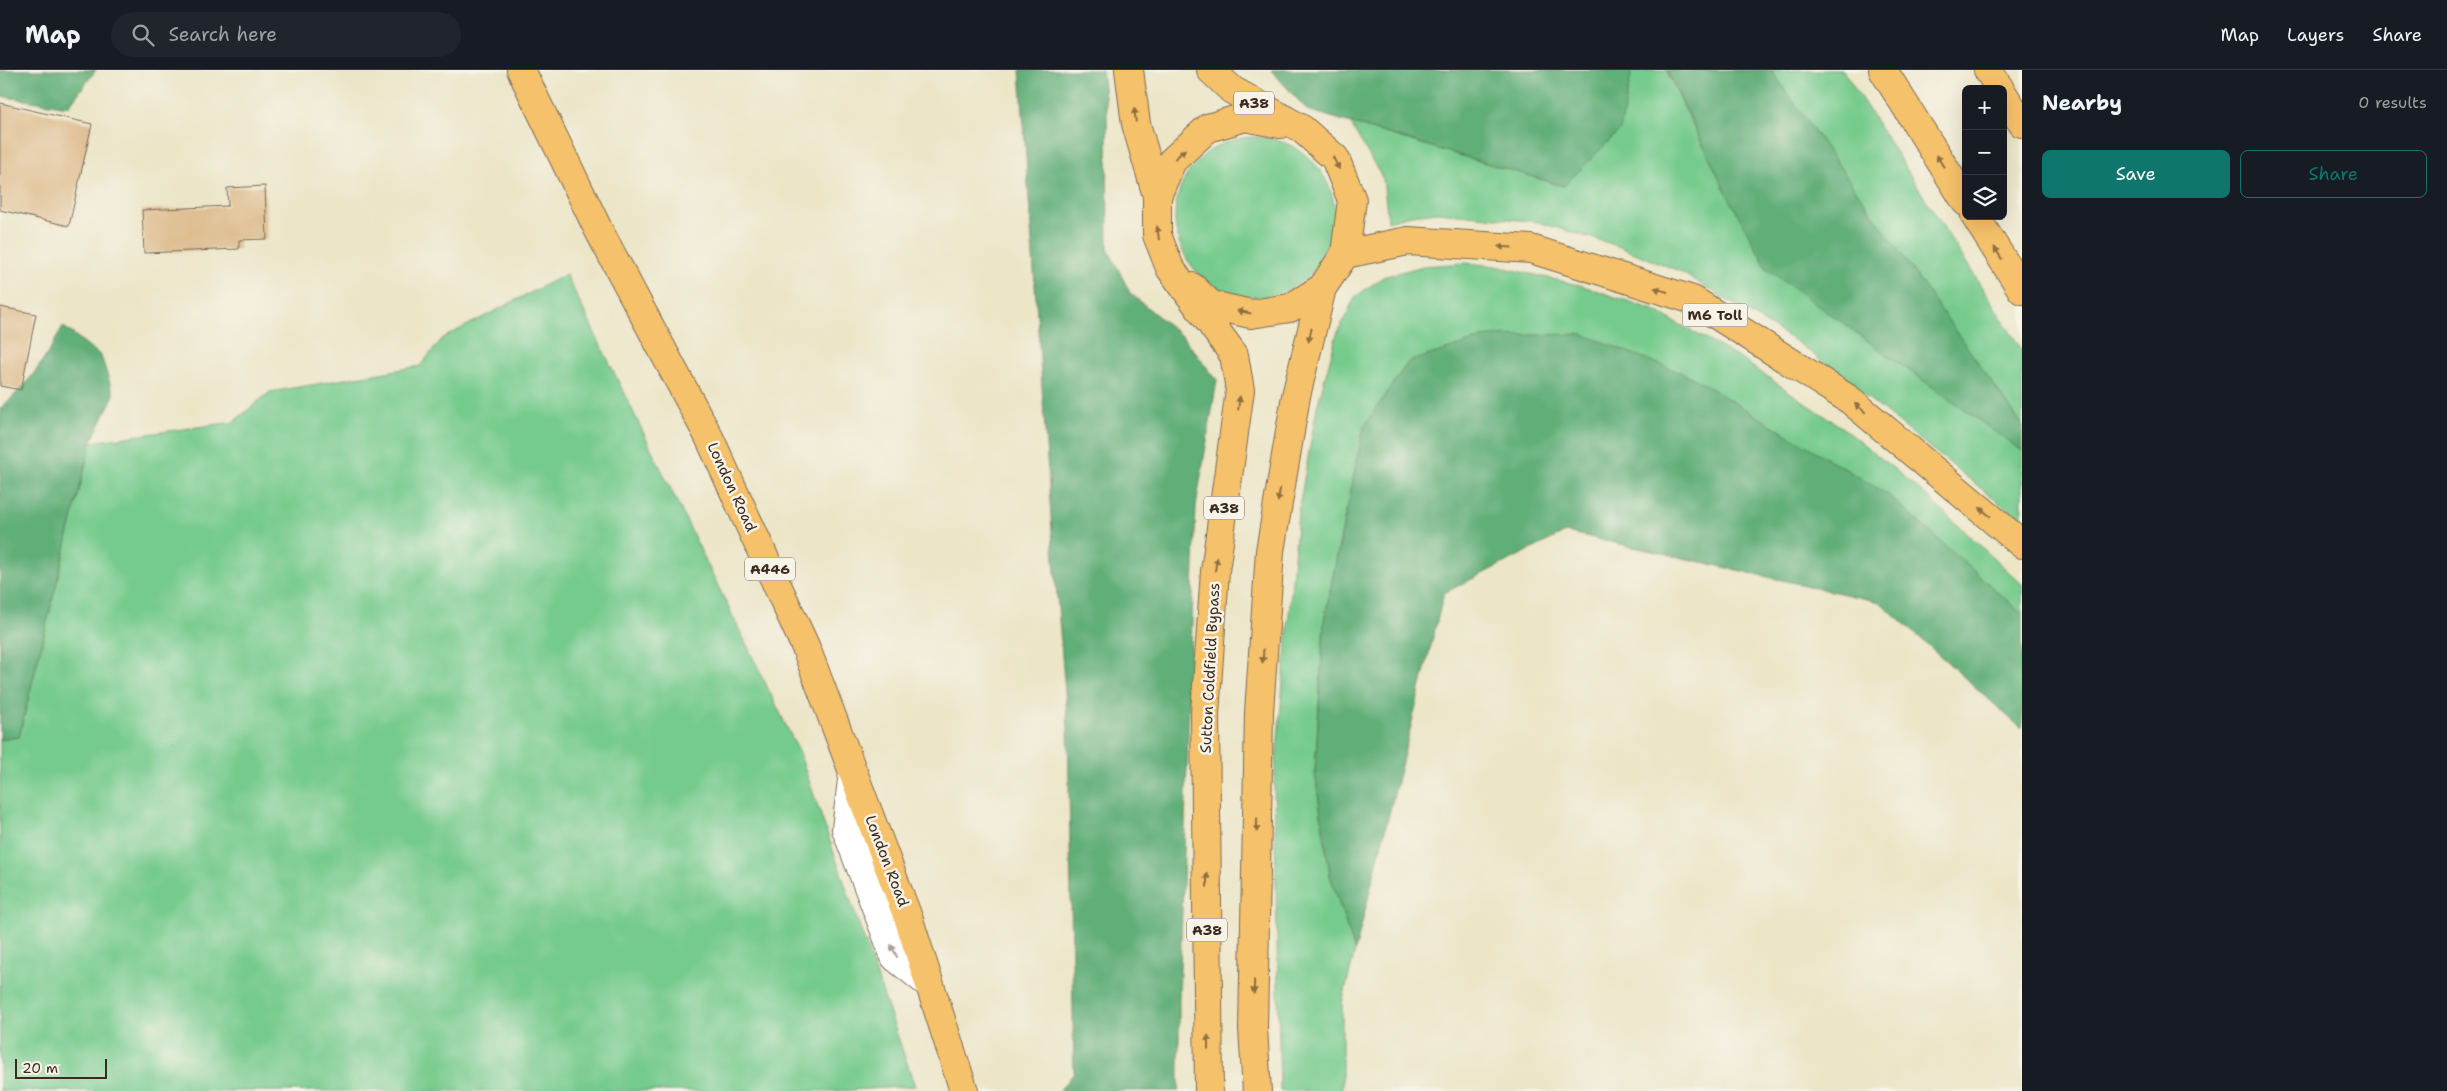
<!DOCTYPE html>
<html lang="en">
<head>
<meta charset="utf-8">
<style>
	:root { --surface:#171b24; --page:#20242c; --text:#f1f3f6; --muted:#9ea1a6; --line:#363941; --accent:#0f766e }
	body { margin:0; font-family:"Shantell Sans",sans-serif; background:var(--page); color:var(--text) }
	.controls { position:absolute; right:15px; top:15px; display:grid; overflow:hidden; border-radius:8px; box-shadow:0 5px 20px #0002 }
	.controls button { width:45px; height:45px; display:grid; place-items:center; padding:0; border:0; border-bottom:1px solid var(--line); background:var(--surface); color:var(--text); font:25px sans-serif }
	.scale { position:absolute; left:15px; bottom:12px; width:92px; box-sizing:border-box; padding-left:5px; border:2px solid #3b2a1e; border-top:0; font-size:14px; line-height:18px; white-space:nowrap; color:#3b2a1e; -webkit-text-stroke:4px #f7f3e8; paint-order:stroke }
	.list { margin:0; padding:0; list-style:none }
	h2 { display:flex; justify-content:space-between; align-items:center; height:65px; margin:0; padding:0 20px; font-size:21px }
	h2 small { font-size:16px; font-weight:400; color:var(--muted) }
	.actions { display:flex; gap:10px; padding:15px 20px }
	.actions a { flex:1; padding:11px 0; border:1px solid var(--accent); border-radius:8px; text-align:center; font-size:18px; color:var(--accent) }
	.actions .main { background:var(--accent); color:#fff }
	.icon { flex:none; width:28px; height:28px; fill:none; stroke:currentColor; stroke-width:2; stroke-linecap:round; stroke-linejoin:round }
	.map { position:relative; flex:none; width:2022px; height:1021px; overflow:hidden }
	header { display:flex; align-items:center; gap:30px; box-sizing:border-box; height:70px; padding:0 25px; background:var(--surface); border-bottom:1px solid var(--line) }
	header strong { font-size:24px }
	nav { display:flex; gap:28px; margin-inline-start:auto; font-size:18px }
	.search { width:350px; height:45px; background:var(--page); display:flex; align-items:center; gap:12px; box-sizing:border-box; padding:0 18px; border-radius:28px; color:var(--muted); font-size:19px }
	main { display:flex }
	aside { flex:1; background:var(--surface) }
	.map>svg:first-child { display:block }
	.green { fill:#75ca8d; stroke:#587a56 }
	.forest { fill:#60ae78; stroke:#4e6c4b }
	.building { fill:#debd90 }
	.lines { fill:none; stroke-linecap:round; stroke-linejoin:round }
	.minor-casing { stroke:#796b5a; stroke-width:30 }
	.highway-casing { stroke:#796b5a; stroke-width:30 }
	.minor { stroke:#fff; stroke-width:28 }
	.highway { stroke:#f5c16b; stroke-width:28 }
	.oneway { fill:#8f6e41 }
	.oneway2 { fill:#a79f9a }
	.labels { text-anchor:middle; dominant-baseline:central; stroke-width:5; stroke-linejoin:round; paint-order:stroke }
	.shield { fill:#f7f3e8; stroke:#73665b; stroke-width:1 }
	.shield-label { font-size:14px; font-weight:bold; fill:#3b2a1e }
	.street-label { font-size:15px; fill:#3b2a1e; stroke:#f7f3e8 }
</style>
</head>
<body>
<header>
<strong>Map</strong>
<div class="search"><svg class="icon" aria-label="search" viewBox="0 0 24 24"><circle cx="10" cy="10" r="6"/><path d="M15 15l6 6"/></svg>Search here</div>
<nav><a>Map</a><a>Layers</a><a>Share</a></nav>
</header>
<main>
<div class="map">
<svg width="2022" height="1021" viewBox="0 0 2022 1021">
	<rect width="100%" height="100%" fill="#f7f3e8"/>
	<filter id="ink" filterUnits="userSpaceOnUse"><feTurbulence type="fractalNoise" baseFrequency=".02" numOctaves="2"/><feDisplacementMap in="SourceGraphic" scale="10" xChannelSelector="R" yChannelSelector="G"/><feConvolveMatrix kernelMatrix="1 2 1 2 8 2 1 2 1" color-interpolation-filters="sRGB"/></filter>
	<filter id="wash" filterUnits="userSpaceOnUse"><feTurbulence type="fractalNoise" baseFrequency=".0096" numOctaves="4" result="noise"/><feDisplacementMap in="SourceGraphic" scale="20" xChannelSelector="R" yChannelSelector="G"/><feGaussianBlur stdDeviation="1.12" result="paint"/><feColorMatrix in="noise" values="0 0 0 0 0 0 0 0 0 0 0 0 0 0 0 0 0 1.4 0 .05"/><feComposite in="paint" operator="in"/></filter>
	<g filter="url(#wash)">
		<rect width="100%" height="100%" fill="#ece5c8"/>
		<!-- green -->
		<path class="green" d="M1632,0H1666L1703,76L2022,380V451L1800,274L1679,201L1615,175L1538,152L1438,142L1411,145L1388,151L1383,109L1350,53L1564,116Z
			M1771,0H1843L2022,280V355Z
			M1175 147a80 80 0 1 1 160 0a80 80 0 1 1-160 0Z
			M1464,193L1496,196L1583,216L1654,240L1741,289L1847,361L1914,415L2022,514V544L1887,424L1346,440L1324,551L1315,703L1330,805L1355,881L1342,933V1021H1280L1274,714L1298,443L1317,337L1337,264L1355,227L1383,207L1423,196Z
			M566,204L799,682L915,1016L836,1021H0V670L19,667L91,372L233,352L270,322L420,296L443,268Z"/>
		<!-- forest -->
		<path class="forest" d="M0,0H96L68,37L0,26Z
			M1020,0H1102L1107,44L1108,179L1130,223L1184,268L1217,310L1196,436L1179,929V1021H1059L1074,1003L1068,658L1054,490Z
			M1271,0H1632L1620,60L1564,116L1307,40Z
			M1667,0H1771L2022,355V381L1767,199L1723,116Z
			M63,256L101,286L114,325L91,372L19,667L0,670V339C31,311 44,292 63,256Z
			M1582,264L1690,306L1887,424L2022,544V659L1880,532L1566,462L1444,523L1355,881L1330,805L1315,703L1324,551L1364,356L1408,292L1489,266Z"/>
		<g id="blocks">
			<!-- building -->
			<path class="building" d="M0,33L92,54L69,156L0,140Z
				M265,116L267,169L239,170V179L144,183L142,140L228,136L227,118Z
				M0,237L36,244L21,320L0,316Z"/>
		</g>
	</g>
	<g filter="url(#ink)">
		<use href="#blocks" fill-opacity="0" stroke="#796b5a" stroke-width="1"/>
		<g class="lines">
			<!-- minor casing -->
			<g class="minor-casing">
				<path id="minor" d="M853,702L846,759L895,887L929,914"/>
			</g>
			<!-- highway casing -->
			<g class="highway-casing">
				<path id="highway" d="M521,0L598,159L709,367L806,578L909,850L964,1021
					M1129,0L1136,54L1157,126V165L1170,198L1234,285L1240,320L1215,501L1205,644L1209,1021
					M1211,0L1232,20L1302,59L1335,88L1352,130L1345,184L1322,218L1296,326L1270,481L1259,642L1253,959L1257,1021
					M1883,0L1966,132
					M1988,0L2000,19
					M2003,24L2022,53
					M1157,126L1172,91L1208,58L1245,47L1280,54
					M1975,146L2022,220
					M1345,184L1408,171L1531,179L1693,230L1850,330L2022,474
					M1192,217L1211,235L1251,244L1290,238L1322,218"/>
			</g>
			<!-- minor -->
			<use href="#minor" class="minor"/>
			<!-- highway -->
			<use href="#highway" class="highway"/>
		</g>
		<!-- one-way arrows -->
		<defs><path id="oneway-solid" d="M-6-.8H1V-3.2L6.5 0L1 3.2V.8H-6Z" transform="scale(1.25)"/></defs>
		<g class="oneway">
			<use href="#oneway-solid" transform="translate(1135 45) rotate(-97)"/>
			<use href="#oneway-solid" transform="translate(1180 84) rotate(-42)"/>
			<use href="#oneway-solid" transform="translate(1940 91) rotate(-122)"/>
			<use href="#oneway-solid" transform="translate(1336 93) rotate(63)"/>
			<use href="#oneway-solid" transform="translate(1158 163) rotate(-98)"/>
			<use href="#oneway-solid" transform="translate(1505 177) rotate(-176)"/>
			<use href="#oneway-solid" transform="translate(1998 183) rotate(-122)"/>
			<use href="#oneway-solid" transform="translate(1661 220) rotate(-162)"/>
			<use href="#oneway-solid" transform="translate(1244 242) rotate(-169)"/>
			<use href="#oneway-solid" transform="translate(1310 265) rotate(103)"/>
			<use href="#oneway-solid" transform="translate(1239 333) rotate(-83)"/>
			<use href="#oneway-solid" transform="translate(1860 338) rotate(-140)"/>
			<use href="#oneway-solid" transform="translate(1279 425) rotate(99)"/>
			<use href="#oneway-solid" transform="translate(1985 442) rotate(-140)"/>
			<use href="#oneway-solid" transform="translate(1216 494) rotate(-82)"/>
			<use href="#oneway-solid" transform="translate(1263 586) rotate(94)"/>
			<use href="#oneway-solid" transform="translate(1257 755) rotate(91)"/>
			<use href="#oneway-solid" transform="translate(1207 810) rotate(-90)"/>
			<use href="#oneway-solid" transform="translate(1254 917) rotate(91)"/>
			<use href="#oneway-solid" transform="translate(1208 972) rotate(-90)"/>
		</g>
		<use class="oneway2" href="#oneway-solid" transform="translate(894 881) rotate(-117)"/>
	</g>
	<g class="labels">
		<!-- shield labels -->
		<g class="shield">
			<rect x="1234" y="21.5" width="40" height="23" rx="4"/>
			<rect x="1682.5" y="233.5" width="65" height="23" rx="4"/>
			<rect x="1204" y="426.5" width="40" height="23" rx="4"/>
			<rect x="745" y="487.5" width="50" height="23" rx="4"/>
			<rect x="1187" y="848.5" width="40" height="23" rx="4"/>
		</g>
		<g class="shield-label">
			<text x="1254" y="33">A38</text>
			<text x="1715" y="245">M6 Toll</text>
			<text x="1224" y="438">A38</text>
			<text x="770" y="499">A446</text>
			<text x="1207" y="860">A38</text>
		</g>
		<!-- street labels -->
		<g class="street-label">
			<text transform="translate(732 417) rotate(65)">London Road</text>
			<text transform="translate(1210 598) rotate(-87)">Sutton Coldfield Bypass</text>
			<text transform="translate(887 791) rotate(69)">London Road</text>
		</g>
	</g>
</svg>
<div class="controls">
<button>+</button>
<button>−</button>
<button><svg class="icon" aria-label="layers" viewBox="0 0 24 24"><path d="M12 4l9 5-9 5-9-5zM3 14l9 5 9-5"/></svg></button>
</div>
<div class="scale">20 m</div>
</div>
<aside>
<h2>Nearby<small>0 results</small></h2>
<ul class="list">
</ul>
<div class="actions"><a class="main">Save</a><a>Share</a></div>
</aside>
</main>
</body>
</html>
